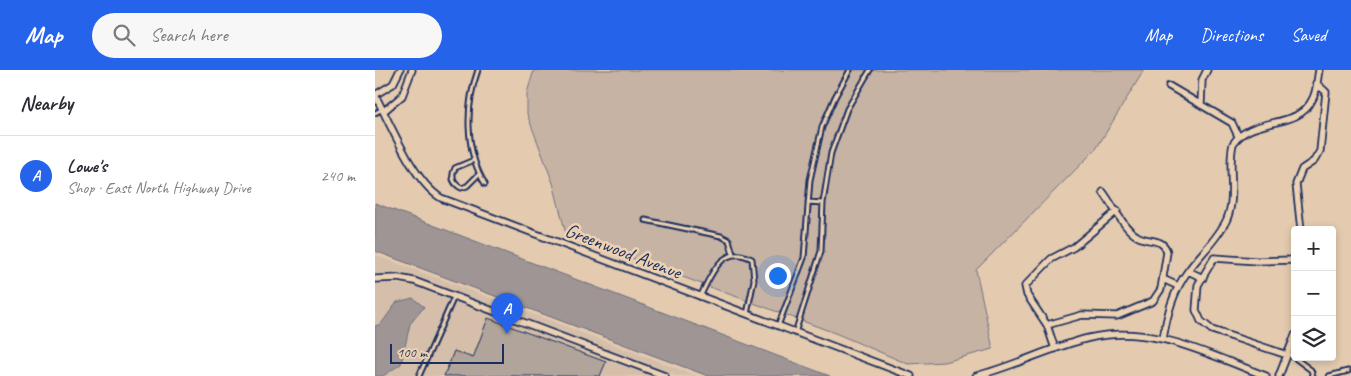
<!DOCTYPE html>
<html lang="en">
<head>
<meta charset="utf-8">
<style>
	:root { --surface:#fff; --page:#f7f7f7; --text:#2b2b33; --muted:#7c7c81; --line:#e1e1e2; --accent:#2563eb }
	body { margin:0; font-family:Caveat,sans-serif; background:var(--page); color:var(--text) }
	.controls { position:absolute; right:15px; bottom:15px; display:grid; overflow:hidden; border-radius:5px; box-shadow:0 2px 8px #0003 }
	.controls button { width:45px; height:45px; display:grid; place-items:center; padding:0; border:0; border-bottom:1px solid var(--line); background:var(--surface); color:var(--text); font:25px sans-serif }
	.scale { position:absolute; left:15px; bottom:12px; width:114px; box-sizing:border-box; padding-left:5px; border:2px solid #1b2f5e; border-top:0; font-size:14px; line-height:18px; white-space:nowrap; color:#1b2f5e; -webkit-text-stroke:4px #ecd1b3; paint-order:stroke }
	.you { position:absolute; left:402px; top:205px; width:18px; height:18px; margin:-12px; border:4px solid #fff; border-radius:50%; background:#1a73e8; box-shadow:0 0 0 8px #1a73e833 }
	.badge { display:grid; place-items:center; width:32px; height:32px; border-radius:50%; background:var(--accent); color:#fff; font-size:16px; font-weight:700 }
	.pin { position:absolute; translate:-50% -41px; filter:drop-shadow(0 1px 2px #0008) }
	.pin::after { content:''; position:absolute; top:26px; width:18px; height:15px; background:inherit; clip-path:polygon(0 0,100% 0,50% 100%) }
	.list { margin:0; padding:0; list-style:none }
	h2 { display:flex; justify-content:space-between; align-items:center; height:65px; margin:0; padding:0 20px; font-size:21px }
	h2 small { font-size:16px; font-weight:400; color:var(--muted) }
	.list li { display:grid; grid-template-columns:32px 1fr auto; gap:15px; align-items:center; box-sizing:border-box; height:80px; padding:0 20px; border-top:1px solid var(--line) }
	.list b { display:block; font-size:19px; white-space:nowrap }
	.list p { margin:0; font-size:16px; white-space:nowrap; color:var(--muted) }
	.list em { font-size:16px; font-style:normal; color:var(--muted) }
	.icon { flex:none; width:28px; height:28px; fill:none; stroke:currentColor; stroke-width:2; stroke-linecap:round; stroke-linejoin:round }
	.map { position:relative; flex:none; width:976px; height:306px; overflow:hidden }
	header { display:flex; align-items:center; gap:30px; box-sizing:border-box; height:70px; padding:0 25px; background:var(--accent); color:#fff }
	header strong { font-size:24px }
	nav { display:flex; gap:28px; margin-inline-start:auto; font-size:18px }
	.search { width:350px; height:45px; background:var(--page); display:flex; align-items:center; gap:12px; box-sizing:border-box; padding:0 18px; border-radius:28px; color:var(--muted); font-size:19px }
	main { display:flex }
	aside { flex:1; background:var(--surface) }
	.map>svg:first-child { display:block }
	.built { fill:#d5bfaa }
	.green { fill:#c6b3a4; stroke:#707181 }
	.water { fill:#9f9595; stroke:#6a6c7f }
	.building { fill:#b1a49b; stroke:#1b2f5e }
	.lines { fill:none; stroke-linecap:round; stroke-linejoin:round }
	.lane-casing { stroke:#1b2f5e; stroke-width:7 }
	.street-casing { stroke:#1b2f5e; stroke-width:9 }
	.lane { stroke:#ecd1b3; stroke-width:3 }
	.street { stroke:#ecd1b3; stroke-width:5.5 }
	.labels { text-anchor:middle; dominant-baseline:central; stroke-width:5; stroke-linejoin:round; paint-order:stroke }
	.street-label { font-size:20px; fill:#1b2f5e; stroke:#ecd1b3 }
</style>
</head>
<body>
<header>
<strong>Map</strong>
<div class="search"><svg class="icon" aria-label="search" viewBox="0 0 24 24"><circle cx="10" cy="10" r="6"/><path d="M15 15l6 6"/></svg>Search here</div>
<nav><a>Map</a><a>Directions</a><a>Saved</a></nav>
</header>
<main>
<aside>
<h2>Nearby<small></small></h2>
<ul class="list">
<li><span class="badge">A</span><div><b>Lowe's</b><p>Shop · East North Highway Drive</p></div><em>240 m</em></li>
</ul>
</aside>
<div class="map">
<svg width="976" height="306" viewBox="0 0 976 306">
	<rect width="100%" height="100%" fill="#e4cbb0"/>
	<filter id="ink" filterUnits="userSpaceOnUse"><feTurbulence type="fractalNoise" baseFrequency=".02" numOctaves="2"/><feDisplacementMap in="SourceGraphic" scale="10" xChannelSelector="R" yChannelSelector="G"/><feConvolveMatrix kernelMatrix="1 2 1 2 8 2 1 2 1" color-interpolation-filters="sRGB"/></filter>
	<g filter="url(#ink)">
		<!-- built -->
		<path class="built" d="M0,185L71,211L322,306H302L40,207L23,204H0Z
			M6,212L38,216L277,306H8L26,294L35,254L22,232L6,254L0,256V213Z"/>
		<!-- green -->
		<path class="green" d="M159,0H769L721,79L601,200L618,279L569,292L533,294L460,263L191,164L178,113L152,44V23Z"/>
		<!-- water -->
		<path class="water" d="M0,133L455,306H333L0,181Z
			M38,228L49,237L35,254L26,294L8,306H0V256L6,254L22,232Z"/>
		<!-- building -->
		<path class="building" d="M113,248L231,292L225,306H69L79,281L98,288Z"/>
		<g class="lines">
			<!-- lane casing -->
			<g class="lane-casing">
				<path id="lane" d="M103,0C90,36 90,81 110,114
					M0,43L8,39
					M99,90L80,98C76,106 77,113 86,118L92,116L104,104
					M433,132L448,133
					M270,150L346,166L354,170L358,184
					M325,227C336,205 347,173 377,189L379,210L372,244
					M403,256L429,188L435,110L447,57L460,27L475,0
					M420,263L446,181L448,133L456,83L472,39L495,0
					M913,283L936,300L938,306
					M44,306L79,227
					M954,306L973,301"/>
			</g>
			<!-- street casing -->
			<g class="street-casing">
				<path id="street" d="M794,16L857,53L863,66
					M0,25C16,55 38,111 66,128L536,306
					M0,25L18,14L25,0
					M826,35L827,10L832,0
					M9,41L27,26L37,0
					M926,160L921,114L927,99L939,91L945,81L951,22L941,13
					M813,201L828,208
					M0,209L23,208L39,211L290,306
					M788,209L803,216
					M672,255L707,245L742,246L778,231L786,219L792,182C788,167 773,173 762,166C748,158 738,135 728,122
					M788,269C792,245 798,221 813,201C825,184 843,169 852,149C862,124 852,98 858,74C875,46 923,60 937,30C942,22 942,10 944,0
					M680,279L672,255L652,225L650,216L676,189L699,177L742,141
					M912,285L837,260L826,251L821,240L823,215L839,188L882,191L920,190
					M601,306C640,296 676,277 714,268C776,253 834,285 891,306
					M904,306L920,265"/>
			</g>
			<!-- lane -->
			<use href="#lane" class="lane"/>
			<!-- street -->
			<use href="#street" class="street"/>
		</g>
	</g>
	<g class="labels">
		<!-- street labels -->
		<g class="street-label">
			<text transform="translate(248 181) rotate(21)">Greenwood Avenue</text>
		</g>
	</g>
</svg>
<div class="controls">
<button>+</button>
<button>−</button>
<button><svg class="icon" aria-label="layers" viewBox="0 0 24 24"><path d="M12 4l9 5-9 5-9-5zM3 14l9 5 9-5"/></svg></button>
</div>
<div class="scale">100 m</div>
<div class="you"></div>
<div class="pin badge" style="left:132px;top:264px">A</div>
</div>
</main>
</body>
</html>
